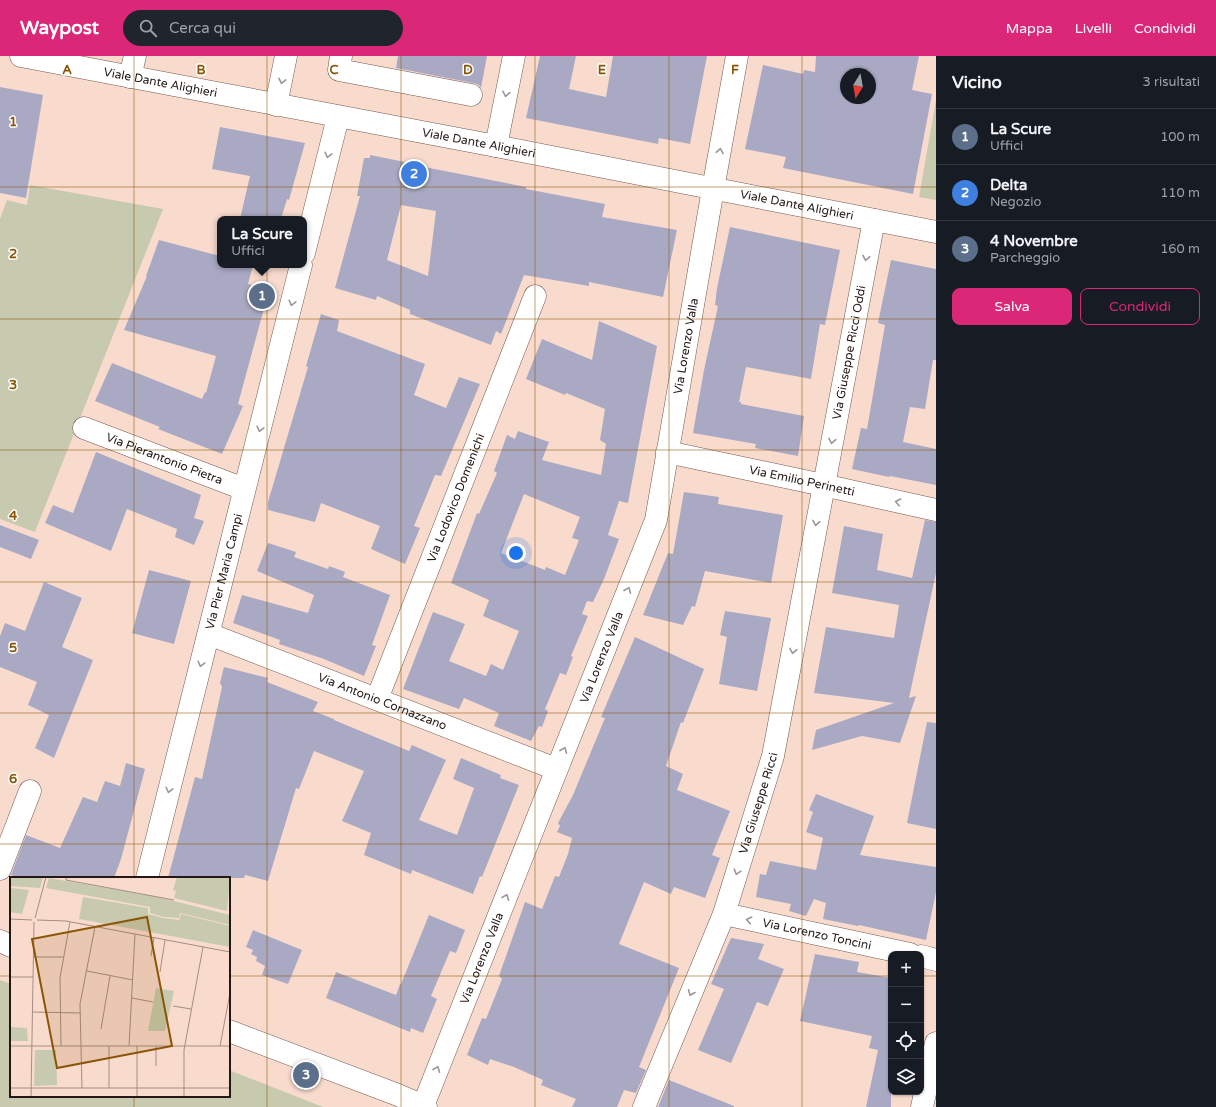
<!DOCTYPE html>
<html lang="it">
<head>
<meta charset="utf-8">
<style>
	:root { --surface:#171b24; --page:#20242c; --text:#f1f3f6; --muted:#9ea1a6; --line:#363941; --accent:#db2777 }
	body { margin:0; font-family:"Varela Round",sans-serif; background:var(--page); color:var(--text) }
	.controls { position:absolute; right:12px; bottom:12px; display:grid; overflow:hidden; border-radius:8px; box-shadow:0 1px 3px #0004 }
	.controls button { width:36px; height:36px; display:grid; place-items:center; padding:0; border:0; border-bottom:1px solid var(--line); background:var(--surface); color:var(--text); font:20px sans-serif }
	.compass { position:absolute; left:840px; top:12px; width:36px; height:36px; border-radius:50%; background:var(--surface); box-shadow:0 1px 3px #0004; rotate:191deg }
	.you { position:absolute; left:516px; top:497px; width:14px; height:14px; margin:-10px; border:3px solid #fff; border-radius:50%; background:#1a73e8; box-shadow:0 0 0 6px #1a73e833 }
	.badge { display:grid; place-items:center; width:26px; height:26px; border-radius:50%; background:var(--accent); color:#fff; font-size:13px; font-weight:700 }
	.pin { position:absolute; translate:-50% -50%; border:2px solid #fff; box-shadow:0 1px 4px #0006 }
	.popup { position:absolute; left:217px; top:160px; width:90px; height:52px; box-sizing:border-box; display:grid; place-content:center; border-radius:8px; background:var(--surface); filter:drop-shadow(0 1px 3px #0005); font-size:13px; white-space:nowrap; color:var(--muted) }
	.popup b { font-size:15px; color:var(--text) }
	.popup::after { content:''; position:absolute; left:50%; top:100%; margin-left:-8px; border:8px solid transparent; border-top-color:var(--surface) }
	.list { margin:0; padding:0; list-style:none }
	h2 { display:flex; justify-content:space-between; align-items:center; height:52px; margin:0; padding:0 16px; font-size:17px }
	h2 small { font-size:13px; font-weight:400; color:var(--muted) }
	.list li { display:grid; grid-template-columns:26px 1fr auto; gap:12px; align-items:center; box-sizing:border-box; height:56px; padding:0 16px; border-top:1px solid var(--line) }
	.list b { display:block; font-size:15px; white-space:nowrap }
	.list p { margin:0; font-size:13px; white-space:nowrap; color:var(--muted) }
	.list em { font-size:13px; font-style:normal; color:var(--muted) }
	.actions { display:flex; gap:8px; padding:12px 16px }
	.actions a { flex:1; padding:9px 0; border:1px solid var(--accent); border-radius:8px; text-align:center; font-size:14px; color:var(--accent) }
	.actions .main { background:var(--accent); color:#fff }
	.icon { flex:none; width:22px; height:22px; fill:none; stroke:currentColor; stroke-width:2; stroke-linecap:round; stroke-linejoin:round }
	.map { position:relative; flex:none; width:936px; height:1051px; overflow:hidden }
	header { display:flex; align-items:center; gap:24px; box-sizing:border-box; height:56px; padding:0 20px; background:var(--accent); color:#fff }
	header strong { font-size:19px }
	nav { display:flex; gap:22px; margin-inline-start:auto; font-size:14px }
	.search { width:280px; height:36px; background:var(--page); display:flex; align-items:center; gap:10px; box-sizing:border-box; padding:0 14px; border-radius:22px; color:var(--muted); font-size:15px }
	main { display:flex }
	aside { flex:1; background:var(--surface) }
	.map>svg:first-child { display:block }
	.green { fill:#c7caae }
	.building { fill:#aaa9c4; fill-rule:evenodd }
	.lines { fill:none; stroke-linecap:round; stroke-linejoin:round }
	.minor-casing { stroke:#72594e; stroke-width:23 }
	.major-casing { stroke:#72594e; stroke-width:23 }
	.minor { stroke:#fff; stroke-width:22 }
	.major { stroke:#fff; stroke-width:22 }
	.oneway { stroke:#9c9795 }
	.grid { fill:none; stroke:#8b5506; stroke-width:1; stroke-opacity:0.55 }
	.labels { text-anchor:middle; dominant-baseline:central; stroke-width:3; stroke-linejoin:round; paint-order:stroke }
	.street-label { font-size:12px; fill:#231814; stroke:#fff }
	.inset-road { fill:none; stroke:#a38d84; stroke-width:1 }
	.view { fill:#8b5506; fill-opacity:0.15; stroke:#8b5506; stroke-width:2 }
	.inset-edge { fill:none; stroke:#231814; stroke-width:2 }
	.grid-label { font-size:13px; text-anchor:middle; font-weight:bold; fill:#8b5506; stroke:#fff; stroke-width:3; stroke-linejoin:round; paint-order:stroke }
</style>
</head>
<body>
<header>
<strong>Waypost</strong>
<div class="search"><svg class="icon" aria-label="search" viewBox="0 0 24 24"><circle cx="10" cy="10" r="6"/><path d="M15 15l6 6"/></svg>Cerca qui</div>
<nav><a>Mappa</a><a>Livelli</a><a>Condividi</a></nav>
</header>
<main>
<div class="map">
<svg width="936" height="1051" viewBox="0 0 936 1051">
	<rect width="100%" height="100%" fill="#f9dbce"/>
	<!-- green -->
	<path class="green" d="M936,44V144L919,141Z
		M30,129L163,153L35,476L0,463V163L7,144L27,149Z
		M0,924L11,928V1040H229V1014L323,1051H0Z"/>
	<!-- building -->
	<path class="building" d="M398,0H487L481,32L479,29L473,27L396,12Z
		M540,0H576L569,33L606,41L613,0H707L690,88L659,82L658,88L526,62Z
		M816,0H919L912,34L932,38L913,138L783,112L786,101L745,93L763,9L803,18L804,14L815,16ZM846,18H870V42H846Z
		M0,31L43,39L26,142L0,137Z
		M220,71L305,87L289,144L287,143L281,163H240L250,120L212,113Z
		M370,99L410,107L409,108L526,131V133L605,148L602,161L677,174L663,241L589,226V230L524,219L501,278L496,275L491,289L410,258V254L377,240L376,244L335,232L360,140H357L364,102H370ZM401,149L436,155L428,220L387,204Z
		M730,171L840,194L825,269L820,268L811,323L746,311L739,346H741V348L804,360L798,400L755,392L756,388L693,377L704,314L718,250L715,249L717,232Z
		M159,184L220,200V209H253L248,228L269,234L238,348L243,350L222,398L158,373L160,371L95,345L112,307L202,343L205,336L206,337L216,300L124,274L147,220H146Z
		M891,204L936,213V304H933L925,353L910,351L903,386L936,393V429L890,420L889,421L852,413L861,372L867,373L885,269L878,267Z
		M321,258L339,264L337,275L425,308L414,339L446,352L459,321L480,328L441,420L435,419L414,470L420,472L405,508L371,493L380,470L321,447L315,466L268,454V446L308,311L306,310Z
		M599,265L657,290L628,447L619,445L608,479L619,483L604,523L593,546L587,545L582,558L588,560L571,600L573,601L566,619L560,617L545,653L548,655L542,671L539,670L531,685L494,670L499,657L464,642L459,653L403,633L433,556L465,568L449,605L486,620L491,608L503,614L519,575L483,560L489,544L451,527L477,457L479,458L497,417L494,415L507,379L515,383L518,375L549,386L542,404L601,419L606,388L600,384L605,353L566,337L565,339L526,323L542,283L592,304ZM524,438L580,461L572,482L579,484L565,519L546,511L545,514L501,497Z
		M96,396L201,439L194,462L204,465L194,489L175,481L177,473L127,453L111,495L45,467L53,449L73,457Z
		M684,436L719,441L718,448L783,459L771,527L705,515L695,551L692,550L683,569L643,559L668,497L673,498Z
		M925,464L936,466V517L909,642L916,640L900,687L862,680L812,694L816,674L894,647L814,637L826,571L894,582L899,549L832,537L844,470L883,478L877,514L912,522Z
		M0,469L39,484L31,503L0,491Z
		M268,487L296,496L294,501L328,513L329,510L345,516L343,521L390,539L372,589L376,590L364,620L324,603L279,588L280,584L233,567L242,539L308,557L314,539L257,515Z
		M149,514L191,525L174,588L132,577Z
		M44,526L82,542L62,591L93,604L54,702L35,692L49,659L28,649L37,626L0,611V580L5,567L25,575Z
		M725,555L771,562L757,635L719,628L727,581L720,579Z
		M635,581L704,613L683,667L681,666L666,710L683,718L677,734L730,755L712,799L720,802L705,842L674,831L671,838L644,826L619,888L679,912L639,1011L646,1014L636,1037L624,1034L617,1051H572L576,1043L541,1029L543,1024L514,1011L490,1003L488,1009L467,999L482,962L486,963L502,923L499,920L525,846L542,853L555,820L559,821L568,798L572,782L557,776L560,770L558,767L573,739L605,662L601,661Z
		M224,611L268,622L267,626L318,646L313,655L334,663V664L409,695L412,689L446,704L419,764L457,779L474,732L453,723L461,702L501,719L500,722L519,729L482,821L480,820L473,838L412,814L411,818L364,799L371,777L342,765L364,715L314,695L299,733L296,732L268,825L245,819L244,822H168L195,721L202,723L222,631L220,627Z
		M927,666L936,667V773L907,767Z
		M126,707L145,713L121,803L114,822H18L11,819L26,779L60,792L83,741L97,746L105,725L120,730Z
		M816,738L874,760L860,799L936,811V836L926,884L859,869L858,870L823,863L826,847L814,843L806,860L789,855L791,848L756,841L760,818L766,819L770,805L816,814L823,782L806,776L813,756L809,754Z
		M429,859L465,874L456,897L450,895L431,940L437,943L423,977L411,972L410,976L326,942L336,916L396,939L400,928H401Z
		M253,874L302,894L288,928L262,919L265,910L256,905L257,901L251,898L253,894L246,891Z
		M731,882L764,888L758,903L784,913L768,950L757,946L731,1007L698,994L724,933L711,928Z
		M815,898L859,906L857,916L891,922V1051H866L878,994L869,992L872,980L800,965Z
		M669,1024L734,1050V1051H658Z"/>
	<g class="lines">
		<!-- minor casing -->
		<g class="minor-casing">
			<g id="minor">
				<path d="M341,0L339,14L471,39"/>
				<path d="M130,21L135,0"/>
				<path d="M276,49L286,0"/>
				<path d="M496,90L514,0"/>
				<path d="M304,197L338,61"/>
				<path id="s1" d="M84,372L244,433"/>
				<path id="s2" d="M667,396L823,429L936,454"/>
				<path id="s3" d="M209,578L556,713"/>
				<path id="s4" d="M377,643L535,240"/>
				<path d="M0,813L30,735"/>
				<path id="s5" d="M147,822L301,209"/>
				<path id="s6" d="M724,858L910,898"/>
				<path d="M921,900L936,904"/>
				<path id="s7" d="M423,1050L656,464L713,133L737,0"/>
				<path id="s8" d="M644,1051L724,858L773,700L874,164"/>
				<path d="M922,1051L936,987"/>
			</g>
		</g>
		<!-- major casing -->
		<g class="major-casing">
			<g id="major">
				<path id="s9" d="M21,0L496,90L936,176"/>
				<path d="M0,885L11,890"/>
				<path d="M229,975L398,1039L426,1051"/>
			</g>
		</g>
		<!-- minor -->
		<use href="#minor" class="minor"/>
		<!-- major -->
		<use href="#major" class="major"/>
	</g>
	<!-- one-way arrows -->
	<defs><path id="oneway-chevron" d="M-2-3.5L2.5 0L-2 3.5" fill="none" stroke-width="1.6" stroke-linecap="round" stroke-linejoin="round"/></defs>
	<g class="oneway">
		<use href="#oneway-chevron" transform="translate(282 25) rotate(102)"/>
		<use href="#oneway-chevron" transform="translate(506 38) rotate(101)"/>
		<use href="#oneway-chevron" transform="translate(720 95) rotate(-80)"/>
		<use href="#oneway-chevron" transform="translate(328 99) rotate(104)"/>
		<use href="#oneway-chevron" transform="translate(866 202) rotate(101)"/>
		<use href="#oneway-chevron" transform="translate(292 247) rotate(104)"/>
		<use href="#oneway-chevron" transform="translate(260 373) rotate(104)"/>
		<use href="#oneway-chevron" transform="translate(832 385) rotate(101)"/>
		<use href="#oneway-chevron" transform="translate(898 446) rotate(-167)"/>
		<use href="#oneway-chevron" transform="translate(816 467) rotate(100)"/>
		<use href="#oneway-chevron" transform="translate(628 534) rotate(-68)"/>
		<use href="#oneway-chevron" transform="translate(793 595) rotate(100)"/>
		<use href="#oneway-chevron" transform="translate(201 608) rotate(104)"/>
		<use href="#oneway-chevron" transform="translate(564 694) rotate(-68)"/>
		<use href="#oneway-chevron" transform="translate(169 734) rotate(104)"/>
		<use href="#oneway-chevron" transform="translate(737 816) rotate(107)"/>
		<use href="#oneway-chevron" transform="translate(506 841) rotate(-68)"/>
		<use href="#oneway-chevron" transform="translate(749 864) rotate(-168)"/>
		<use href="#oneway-chevron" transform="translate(691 937) rotate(113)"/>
		<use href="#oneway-chevron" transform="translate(437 1013) rotate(-68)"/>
	</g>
	<!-- grid -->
	<path class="grid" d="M134,0V822M267,0V1051M401,0V1051M535,0V1051M669,0V1051M802,0V1051M0,131H936M0,263H936M0,394H936M0,526H936M0,657H936M0,788H936M0,920H11M229,920H891M921,920H936M134,1040V1051"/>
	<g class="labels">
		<!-- street labels -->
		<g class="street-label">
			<text stroke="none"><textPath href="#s9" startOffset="142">Viale Dante Alighieri</textPath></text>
			<text stroke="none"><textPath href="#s9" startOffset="466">Viale Dante Alighieri</textPath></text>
			<text stroke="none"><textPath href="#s9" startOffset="790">Viale Dante Alighieri</textPath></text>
			<text stroke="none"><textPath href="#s7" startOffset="807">Via Lorenzo Valla</textPath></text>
			<text stroke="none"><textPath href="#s8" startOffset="785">Via Giuseppe Ricci Oddi</textPath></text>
			<text stroke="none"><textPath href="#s1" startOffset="86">Via Pierantonio Pietra</textPath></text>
			<text stroke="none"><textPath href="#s2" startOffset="138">Via Emilio Perinetti</textPath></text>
			<text stroke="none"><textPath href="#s4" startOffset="216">Via Lodovico Domenichi</textPath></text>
			<text stroke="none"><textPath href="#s5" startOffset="316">Via Pier Maria Campi</textPath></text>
			<text stroke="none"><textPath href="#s7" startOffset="483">Via Lorenzo Valla</textPath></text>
			<text stroke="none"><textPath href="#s3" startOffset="186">Via Antonio Cornazzano</textPath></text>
			<text stroke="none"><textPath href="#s8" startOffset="325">Via Giuseppe Ricci</textPath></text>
			<text stroke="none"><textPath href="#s6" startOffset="95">Via Lorenzo Toncini</textPath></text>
			<text stroke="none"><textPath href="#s7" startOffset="159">Via Lorenzo Valla</textPath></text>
		</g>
	</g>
	<!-- overview -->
	<g transform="translate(10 821)">
		<rect width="220" height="220" fill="#f9dbce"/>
		<path d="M0,0H33L30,11L0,9ZM167,0H220L217,34L164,21L166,14L163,13ZM39,1L148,20L220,38V48L170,36L169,41L154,40L140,36V30L36,11ZM1,11L19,13L12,37L0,35ZM73,20L138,31V37L153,41L169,43L171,37L220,49V70L69,42ZM146,111L164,114L155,154H138ZM0,150L17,151L18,164H0ZM25,173H46L47,208L24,209Z" fill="#c7caae"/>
		<path class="inset-road" d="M56,0V3L164,23M25,41L36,0M0,42L22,43M27,43L56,44L220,75M141,79L144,60M23,80H53M77,94L123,103M150,95L155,63M0,100H23M122,121L143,125M163,129L181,132M22,135L71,136M91,152L100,99M0,169H220M51,169L50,101L60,45M119,169L125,57M127,169V220M146,169V189M210,169L220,116M0,211H220M72,211L70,127L85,50M99,211V169M21,220L24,45M174,220V173L193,70"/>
		<path class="view" d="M137,40L162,169L47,191L22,62Z"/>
		<rect width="220" height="220" class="inset-edge"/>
	</g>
	<g class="grid-label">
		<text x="67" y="18">A</text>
		<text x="201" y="18">B</text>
		<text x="334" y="18">C</text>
		<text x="468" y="18">D</text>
		<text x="602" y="18">E</text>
		<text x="735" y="18">F</text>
		<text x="13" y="70">1</text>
		<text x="13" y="202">2</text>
		<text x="13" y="333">3</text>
		<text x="13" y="464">4</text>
		<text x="13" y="596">5</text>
		<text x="13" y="727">6</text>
	</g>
</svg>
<div class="controls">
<button>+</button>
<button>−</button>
<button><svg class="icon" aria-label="locate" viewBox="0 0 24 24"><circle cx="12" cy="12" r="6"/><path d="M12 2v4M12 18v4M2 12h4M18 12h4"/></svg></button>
<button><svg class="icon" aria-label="layers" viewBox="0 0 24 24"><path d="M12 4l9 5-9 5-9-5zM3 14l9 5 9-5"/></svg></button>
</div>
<svg class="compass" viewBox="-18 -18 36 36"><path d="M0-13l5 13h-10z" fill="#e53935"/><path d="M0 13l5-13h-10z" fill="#9ea1a6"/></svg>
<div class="you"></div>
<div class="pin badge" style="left:262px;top:240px;background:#5c6f8a">1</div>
<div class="popup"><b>La Scure</b>Uffici</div>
<div class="pin badge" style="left:414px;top:118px;background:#3f7fe0">2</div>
<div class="pin badge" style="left:306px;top:1019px;background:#5c6f8a">3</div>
</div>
<aside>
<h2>Vicino<small>3 risultati</small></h2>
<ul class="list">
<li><span class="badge" style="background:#5c6f8a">1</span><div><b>La Scure</b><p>Uffici</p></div><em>100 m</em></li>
<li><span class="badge" style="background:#3f7fe0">2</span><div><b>Delta</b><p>Negozio</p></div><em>110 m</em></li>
<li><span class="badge" style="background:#5c6f8a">3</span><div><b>4 Novembre</b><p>Parcheggio</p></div><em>160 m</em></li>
</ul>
<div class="actions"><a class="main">Salva</a><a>Condividi</a></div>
</aside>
</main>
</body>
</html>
